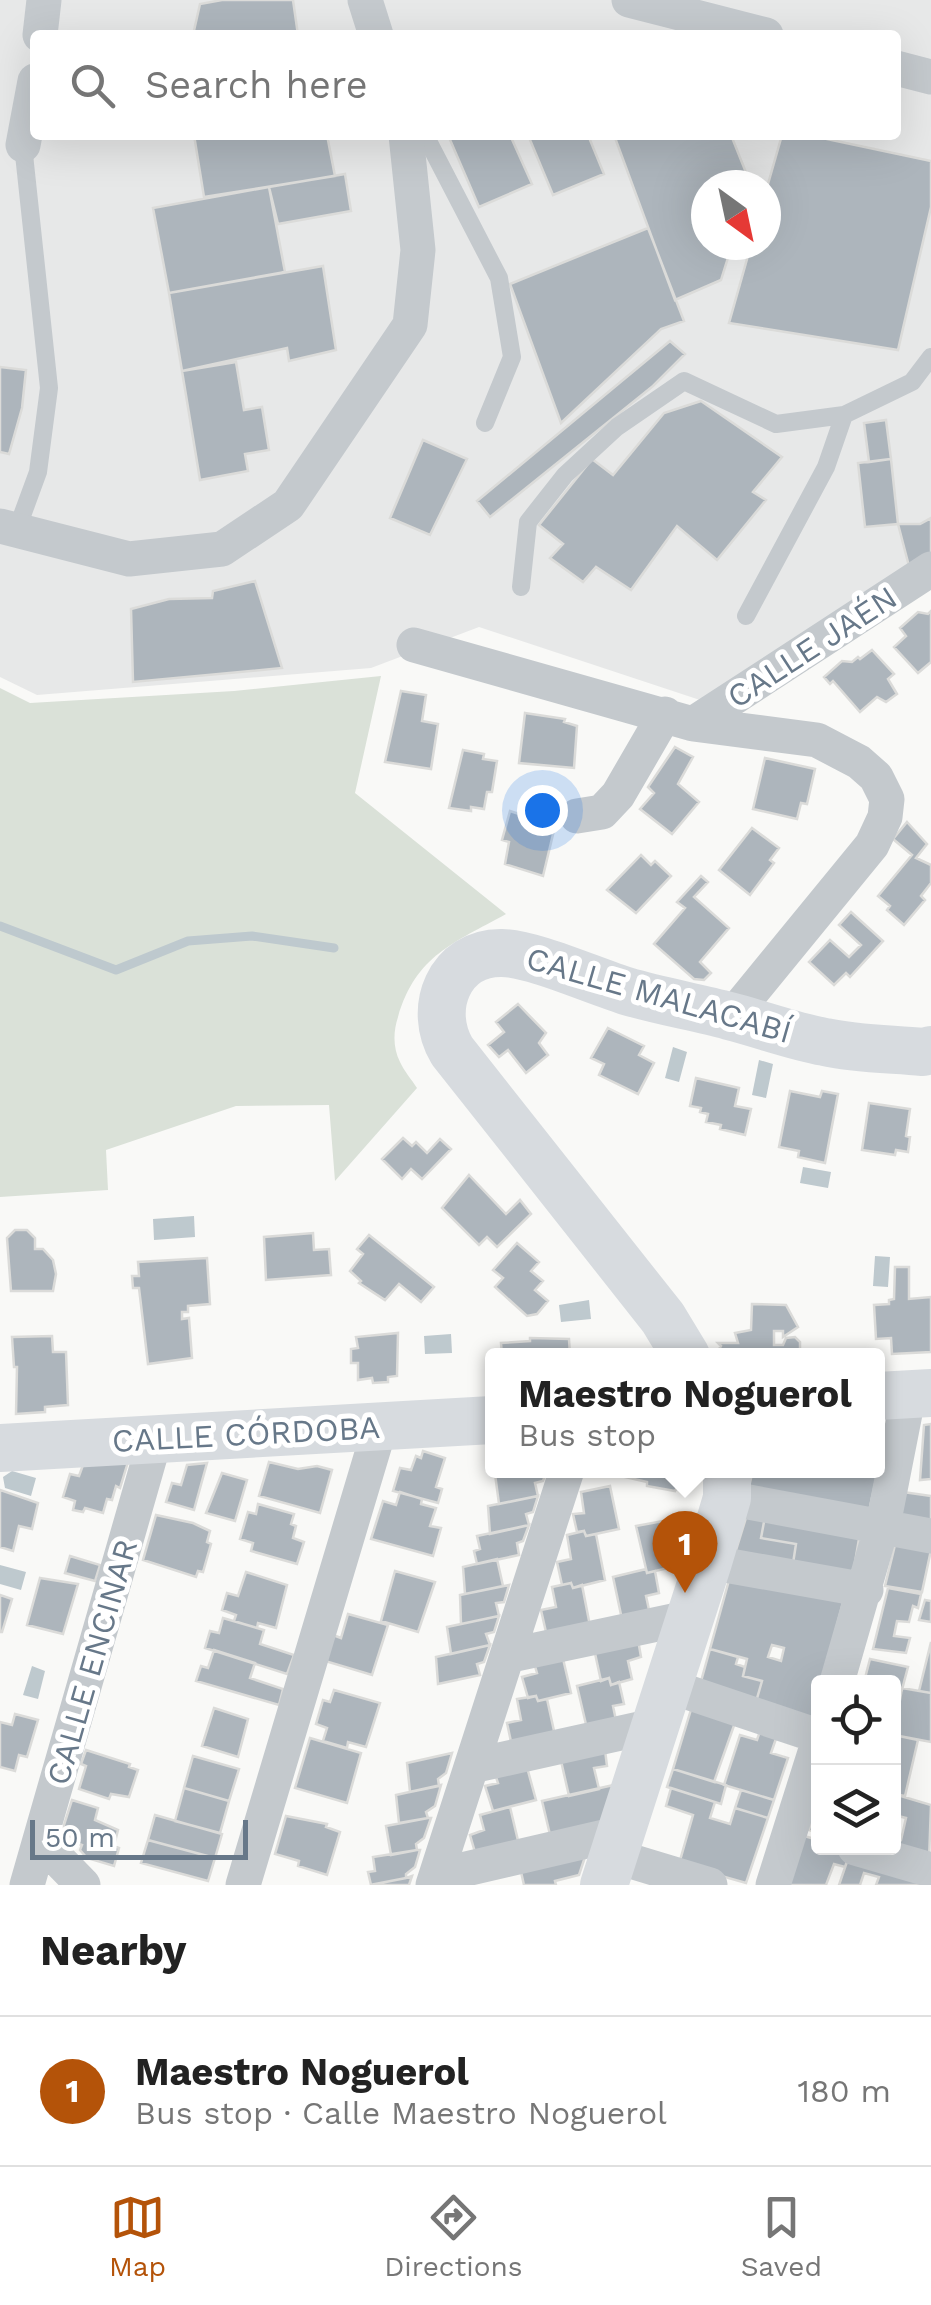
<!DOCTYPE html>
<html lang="en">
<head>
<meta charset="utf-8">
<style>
	:root { --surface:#fff; --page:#f2f2f2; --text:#222; --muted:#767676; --line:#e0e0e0; --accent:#b45309 }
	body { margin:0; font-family:"Work Sans",sans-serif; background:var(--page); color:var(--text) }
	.controls { position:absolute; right:30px; bottom:30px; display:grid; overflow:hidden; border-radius:10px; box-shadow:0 10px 40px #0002 }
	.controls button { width:90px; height:90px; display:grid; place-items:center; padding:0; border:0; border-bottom:2px solid var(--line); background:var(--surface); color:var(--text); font:50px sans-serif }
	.compass { position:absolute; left:691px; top:170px; width:90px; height:90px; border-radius:50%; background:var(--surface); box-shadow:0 10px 40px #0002; rotate:147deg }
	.scale { position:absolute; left:30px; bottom:25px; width:218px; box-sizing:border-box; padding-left:10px; border:5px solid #677889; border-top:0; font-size:28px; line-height:35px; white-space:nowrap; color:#677889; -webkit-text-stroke:8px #fff; paint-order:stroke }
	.you { position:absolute; left:542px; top:810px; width:35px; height:35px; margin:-25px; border:8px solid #fff; border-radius:50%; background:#1a73e8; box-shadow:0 0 0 15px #1a73e833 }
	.badge { display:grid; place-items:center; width:65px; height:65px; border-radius:50%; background:var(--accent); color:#fff; font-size:32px; font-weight:700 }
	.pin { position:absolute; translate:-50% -82px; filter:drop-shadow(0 2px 5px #0008) }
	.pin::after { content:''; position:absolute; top:52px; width:35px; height:30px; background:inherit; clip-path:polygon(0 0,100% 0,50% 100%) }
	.popup { position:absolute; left:485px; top:1348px; width:400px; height:130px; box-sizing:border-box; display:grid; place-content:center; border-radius:10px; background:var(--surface); filter:drop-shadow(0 2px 8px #0005); font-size:32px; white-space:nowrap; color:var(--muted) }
	.popup b { font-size:38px; color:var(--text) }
	.popup::after { content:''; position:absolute; left:50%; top:100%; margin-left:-20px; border:20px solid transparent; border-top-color:var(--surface) }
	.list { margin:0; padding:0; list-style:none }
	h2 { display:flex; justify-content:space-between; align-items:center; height:130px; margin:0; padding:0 40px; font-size:42px }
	h2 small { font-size:32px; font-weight:400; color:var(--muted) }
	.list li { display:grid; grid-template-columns:65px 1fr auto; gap:30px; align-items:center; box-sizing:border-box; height:150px; padding:0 40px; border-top:2px solid var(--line) }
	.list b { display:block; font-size:38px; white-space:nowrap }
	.list p { margin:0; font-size:32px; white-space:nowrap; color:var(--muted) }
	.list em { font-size:32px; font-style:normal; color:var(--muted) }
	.icon { flex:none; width:55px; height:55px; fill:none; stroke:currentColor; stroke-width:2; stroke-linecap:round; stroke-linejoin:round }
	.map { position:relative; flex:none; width:931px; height:1885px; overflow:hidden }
	.search { position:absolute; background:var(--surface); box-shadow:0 10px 40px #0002; left:30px; right:30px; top:30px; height:110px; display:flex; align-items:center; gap:25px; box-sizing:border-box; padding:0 35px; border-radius:10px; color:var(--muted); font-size:38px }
	.sheet { height:280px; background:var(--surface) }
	nav { display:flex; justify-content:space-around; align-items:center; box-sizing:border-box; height:140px; border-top:2px solid var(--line); background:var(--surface); font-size:28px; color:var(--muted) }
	nav a { display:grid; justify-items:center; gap:5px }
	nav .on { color:var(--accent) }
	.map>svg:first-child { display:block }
	.built { fill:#e7e8e8; fill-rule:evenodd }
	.green { fill:#dae1d8 }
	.water { fill:#bec9ce }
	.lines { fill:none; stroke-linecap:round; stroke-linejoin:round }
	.stream { stroke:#bec9ce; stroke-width:9 }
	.building { fill:#adb5bc; stroke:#dbdbd9; stroke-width:2.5; fill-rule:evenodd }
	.lane { stroke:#c4c9cd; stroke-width:18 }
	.street { stroke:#c4c9cd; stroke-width:35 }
	.secondary { stroke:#d7dbdf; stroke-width:48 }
	.labels { text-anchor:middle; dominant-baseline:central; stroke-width:10; stroke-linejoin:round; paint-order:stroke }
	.street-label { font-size:32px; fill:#677889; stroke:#fff }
</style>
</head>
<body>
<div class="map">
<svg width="931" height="1885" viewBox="0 0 931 1885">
	<rect width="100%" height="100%" fill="#f9f9f7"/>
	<!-- built -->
	<path class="built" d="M0,0H931V556L703,701L479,627L371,668L37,695L0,677ZM35,35H896V135H35ZM706,185H766V245H706Z"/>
	<!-- green -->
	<path class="green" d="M381,676L355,793L506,914C454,943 416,955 398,1017C393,1032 393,1048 400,1062C404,1071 412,1080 417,1088L335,1181L329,1105L236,1106L106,1150L108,1190L0,1197V688L30,703L234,691Z"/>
	<!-- water -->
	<path class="water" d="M673,1047L687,1052L679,1082L665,1078Z
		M759,1060L773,1064L766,1098L752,1095Z
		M803,1167L831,1172L828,1188L800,1183Z
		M194,1216L195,1237L154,1240L153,1219Z
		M875,1256L890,1257L888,1287L873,1286Z
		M589,1300L591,1319L561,1322L559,1305Z
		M451,1334L452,1353L425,1354L424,1336Z
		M12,1471L36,1478L31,1496L5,1488L3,1477Z
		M0,1565L26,1572L21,1590L0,1584Z
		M32,1666L45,1671L38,1699L23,1695Z"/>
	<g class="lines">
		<!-- stream -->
		<path class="stream" d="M0,926L116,970L188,941L252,936L334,948"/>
	</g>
	<!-- building -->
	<path class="building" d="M222,0H293L298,35H193L200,4Z
		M194,135H327L335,176L204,197Z
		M448,135H510L532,184L479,207Z
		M528,135H588L604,174L553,195Z
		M614,135H731L751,185H706V245H732L721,280L675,300Z
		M782,135H808L931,161V207L898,350L729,323L751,245H766V191Z
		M345,174L351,211L278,224L269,187Z
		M269,187L285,272L169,293L153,208Z
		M648,228L684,321L661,329L561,423L510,284Z
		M323,266L336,350L289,361L287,348L182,371L169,293Z
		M670,341L685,354L653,386L490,517L477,501Z
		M236,362L244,410L262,407L269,450L245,454L248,471L200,480L182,371Z
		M0,367L26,370L22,408L9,454L0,452Z
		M701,401L782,457L753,492L766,500L717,560L677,526L631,590L596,567L583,582L550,558L563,544L539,525L592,459L613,475L664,413Z
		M886,420L891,459L869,462L864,423Z
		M423,440L467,459L430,535L390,518Z
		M891,459L898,524L865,527L858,463Z
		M931,518V556L910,570L898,524H920Z
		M255,581L282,668L133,682L131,609L169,599L212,598L213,591Z
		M931,611V662L918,673L894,647L906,636L900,628L918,612L928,614Z
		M872,650L894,674L888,679L897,694L886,702L877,697L860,712L833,681L830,684L824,677L842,661L852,662L858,657L860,659Z
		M401,691L426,695L422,721L438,724L431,769L385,762Z
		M525,713L565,719L564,722L577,726L574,768L519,763Z
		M675,747L693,757L678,784L699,802L672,834L640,809L654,793L648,787Z
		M463,750L484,754L483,759L497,761L492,792H487L484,809L471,807V811L449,808Z
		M765,758L815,769L807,804L801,803L797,819L753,809Z
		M510,811L555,826L543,876L505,864L509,842L502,840Z
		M907,822L927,844L916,858L931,865V883L921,896L925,900L904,925L887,910L890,906L878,896L912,855L893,839Z
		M752,828L779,848L770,860L774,863L750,895L719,870Z
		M641,855L651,865L655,861L671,876L636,913L607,890Z
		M701,876L708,882L694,897L729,928L700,962L711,973L704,980L694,979L654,944L685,908L677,902Z
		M851,912L883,941L850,977L846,973L834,985L809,962L830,940L849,957L861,945L839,925Z
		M518,1004L546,1033L539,1043L548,1055L526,1073L508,1050L499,1057L488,1045L504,1032L496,1022Z
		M608,1028L644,1046L639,1055L654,1063L638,1094L599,1075L604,1064L591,1058Z
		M696,1078L739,1088L735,1106L751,1109L745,1135L720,1129L721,1125L706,1122L708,1114L700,1112L701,1108L690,1106Z
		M790,1091L820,1097L822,1091L838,1094L825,1163L798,1157L799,1151L779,1147Z
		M869,1103L910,1109L906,1136L910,1137L908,1152L896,1150L895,1155L862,1150Z
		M403,1138L412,1146L416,1142L427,1153L440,1139L451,1149L422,1179L411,1169L402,1179L382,1159Z
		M469,1175L506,1214L520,1200L531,1214L497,1247L487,1237L479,1245L442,1208Z
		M15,1230H27L35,1238V1249H43L53,1260L56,1274L53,1291H11L7,1238Z
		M313,1233L314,1250L329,1249L331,1275L266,1280L264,1237Z
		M369,1235L434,1287L421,1302L399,1284L385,1300L359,1283L361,1281L350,1271L363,1254L357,1249Z
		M517,1243L539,1262L531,1271L543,1281L535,1290L548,1301L537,1314L527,1316L495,1287L503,1278L493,1270Z
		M207,1258L210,1304L188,1306V1312H182V1319L189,1318L192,1358L148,1364L139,1288H133L132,1276H139L138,1262Z
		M895,1267H909V1299L931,1297V1352L892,1354L891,1338L876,1339L874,1305L889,1304V1300L894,1299Z
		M752,1304L786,1305L798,1327L783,1337V1331H774V1345H783L786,1338L795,1337L800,1342V1356H715L721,1346L718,1343H738L735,1333L751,1330Z
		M398,1333L397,1376L388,1377V1382L373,1383L372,1378L358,1380V1363H351V1349L358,1348L356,1337Z
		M52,1336L53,1352H66L68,1405L45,1407V1412L16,1414L17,1367H14L12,1337Z
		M530,1338L569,1339L570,1356H502L501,1343L530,1341Z
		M878,1423L888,1425L868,1516L747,1495L753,1470H878Z
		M931,1424V1479L920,1480L924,1425Z
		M423,1451L445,1458L436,1487L442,1489L438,1503L393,1491L400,1468L411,1470L416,1456L421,1458Z
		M128,1462L120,1488L116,1486L112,1500L107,1499L103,1513L85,1508L83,1512L73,1510L75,1501L63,1497L70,1474L79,1476L83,1465Z
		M269,1462L298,1469L317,1466L332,1470L320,1513L259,1496Z
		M207,1463L194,1510L166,1502L172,1483L181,1485L187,1465Z
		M510,1470H547L543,1481L535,1483L538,1496L499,1504L495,1474Z
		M622,1470H686L675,1491L647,1486V1482L621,1476Z
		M222,1473L247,1480L235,1521L206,1513Z
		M610,1486L619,1529L586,1536L584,1531L577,1532L573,1514L584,1513L581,1492Z
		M0,1490L38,1503L32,1529L19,1526L13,1551L0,1547Z
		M896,1491L931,1496V1530L888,1521Z
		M400,1492L422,1499L421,1504L436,1508L430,1526L441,1528L433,1556L371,1539L383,1501L396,1505Z
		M538,1496L533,1512L526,1514L529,1525L490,1534L488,1506Z
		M258,1504L294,1514L291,1524L296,1526L293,1538L304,1542L297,1564L251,1551L253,1543L240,1539L248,1512L256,1514Z
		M749,1508L766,1511L761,1538L796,1544L792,1570L733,1560Z
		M766,1511L861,1527L852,1580L792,1570L796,1544L761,1538Z
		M701,1514L691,1545L668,1551L672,1567L647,1573L636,1526Z
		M156,1515L193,1523L210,1531L207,1542L211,1544L203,1572L198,1571L196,1577L143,1560Z
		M529,1525L523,1541L517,1543L519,1555L477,1564L474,1551L480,1549L477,1536Z
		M584,1531L586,1536L596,1534L605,1580L573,1588L571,1583L562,1585L557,1562L571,1559L567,1535Z
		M895,1545L931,1550L922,1592L885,1586Z
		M70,1556L100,1565L95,1581L65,1573Z
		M497,1559L503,1586L465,1594L463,1567Z
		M646,1569L647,1573L655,1571L659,1593L646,1596L651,1619L623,1624L613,1577Z
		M395,1571L435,1582L418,1632L381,1621Z
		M246,1572L287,1585L276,1628L258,1623L257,1628L234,1621L236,1615L222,1610L227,1593L238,1596Z
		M731,1573L845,1595L822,1682H818L812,1719L756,1702L762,1681L743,1676L747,1659L710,1649ZM772,1645L784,1648L781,1661L768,1657Z
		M40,1578L78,1584L63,1634L27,1625Z
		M571,1583L573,1588L582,1585L591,1631L548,1641L541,1610L556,1607L552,1587Z
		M509,1585L504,1602L496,1603L499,1616L461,1624L460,1595Z
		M888,1588L921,1594L918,1608L913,1606L909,1622L897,1621L894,1636L910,1638L906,1653L873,1649Z
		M0,1595L12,1599L2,1632H0Z
		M925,1600L931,1601V1622L919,1620Z
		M348,1614L388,1625L372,1675L325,1661L333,1635L341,1638Z
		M499,1616L494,1632L486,1634L490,1645L451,1654L447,1627Z
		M223,1618L264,1630L260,1644L294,1655L287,1674L205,1648L210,1631L219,1633Z
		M637,1634L641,1657L628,1661L632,1679L611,1685L609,1678L601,1681L593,1644Z
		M931,1642V1693L919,1691Z
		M490,1645L484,1662L477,1664L480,1675L438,1684L436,1657Z
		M710,1649L738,1657L736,1664L745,1667L743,1676L762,1681L756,1702L700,1685Z
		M214,1650L255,1663L250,1678L283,1689L279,1705L196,1681L201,1666L208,1668Z
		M561,1650L571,1693L538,1701L536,1696L528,1698L522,1677L537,1673L532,1656Z
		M870,1659L908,1667L900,1697H896L894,1707V1682H864Z
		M609,1678L611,1685L619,1682L624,1704L613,1706L617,1725L588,1733L577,1686Z
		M902,1688L931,1693V1742L894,1735Z
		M334,1690L380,1703L366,1747L348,1742L347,1748L323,1741L327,1728L316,1724L323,1700L330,1702Z
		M536,1696L538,1701L547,1699L556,1740L513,1751L507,1723L521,1720L517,1699Z
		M693,1703L737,1717L714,1782L673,1769Z
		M214,1708L248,1719L238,1757L202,1746Z
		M15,1714L38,1720L27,1757L19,1755L15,1771L0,1767V1722L12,1725Z
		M762,1725L779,1730L771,1753L788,1758L774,1800L724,1785L740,1735L757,1740Z
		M894,1735L918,1740L905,1796L894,1794Z
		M310,1738L361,1753L347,1803L295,1788Z
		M604,1742L607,1766L594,1768L599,1789L569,1796L559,1752Z
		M86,1750L130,1764L129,1767L138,1770L129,1797L111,1794L109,1799L79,1789L86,1766L81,1764Z
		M452,1753L446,1773L438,1779L439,1786L410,1792L407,1763Z
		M193,1756L239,1769L229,1801L184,1788Z
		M525,1760L536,1800L493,1811L485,1786L498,1783L493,1768Z
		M673,1769L726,1785L721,1804L667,1787Z
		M618,1784L601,1830L552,1843L542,1801Z
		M441,1785L435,1806L426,1812L428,1818L399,1823L396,1795Z
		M184,1788L229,1801L220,1833L175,1821Z
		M671,1788L715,1802L710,1818L730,1824L735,1808L768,1818L746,1883L679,1864L693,1815L666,1806Z
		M741,1790L774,1800L768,1818L735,1808Z
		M894,1794L931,1805L929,1860L894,1848V1838L901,1840L906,1818L894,1815Z
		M818,1798V1833L809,1830Z
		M72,1800L98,1808L95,1820L118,1830L114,1846L119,1848L114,1866L87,1858L80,1850L82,1845L74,1842L76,1838L69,1836L71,1831L63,1828Z
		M510,1807L520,1849L477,1859L470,1835L484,1830L480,1815Z
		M155,1815L222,1834L215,1858L148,1840Z
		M286,1816L327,1824L326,1827L340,1832L327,1875L298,1866L299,1861L275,1854Z
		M428,1818H431L424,1838L416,1844L417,1850L391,1855L386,1826Z
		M801,1835L818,1840V1848L851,1850L845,1867L834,1864L826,1885H785Z
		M148,1840L215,1858L208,1881L141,1863Z
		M417,1850H420L415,1867L406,1874V1878L371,1885L368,1872L375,1871L373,1857Z
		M851,1850L931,1885H876L879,1877L864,1873L860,1885H839Z
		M587,1851L579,1875L555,1881L556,1885H524L519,1863Z
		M412,1876L409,1885H370L406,1878Z"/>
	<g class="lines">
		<!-- lane -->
		<path class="lane" d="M412,135L429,143L499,278L512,357L485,423
			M16,532L38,472L49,388L23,145
			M521,587L528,522L565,475L617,427L684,381L776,424L844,415L912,382L931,357
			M746,616L826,467L844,415"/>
		<!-- street -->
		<path class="street" d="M365,0L376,35
			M629,0L766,35
			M40,35L44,0
			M896,68L931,77
			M23,145L35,81
			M0,526L129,559L222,549L288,505L410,325L418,250L406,135
			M414,645L693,724L817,740L859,762L876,777L887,799L885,817L872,845L732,1016
			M693,724L931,569
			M577,816L602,812L618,795L665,714
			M727,1498L931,1536
			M708,1562L866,1590
			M507,1656L691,1617
			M837,1682L885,1515L909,1393
			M669,1686L818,1736
			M472,1766L657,1725
			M41,1842L83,1885
			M855,1848L931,1870
			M614,1856L710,1885
			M436,1876L621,1833
			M27,1885L155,1439
			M243,1885L380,1427
			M433,1885L567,1470
			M773,1885L818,1743"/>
		<!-- secondary -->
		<path class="secondary" d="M686,1356L663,1318L452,1051C427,1009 449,952 502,953C531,953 594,981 626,991C660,1001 695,1007 729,1016C761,1024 792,1036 825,1042C856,1049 891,1049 923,1052L931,1050
			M878,1396L931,1393
			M0,1448L492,1420
			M604,1885L708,1562L727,1498V1470"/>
	</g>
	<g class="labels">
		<!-- street labels -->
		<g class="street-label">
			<text transform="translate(812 647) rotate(-33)">CALLE JAÉN</text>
			<text transform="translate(659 995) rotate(16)">CALLE MALACABÍ</text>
			<text transform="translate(246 1434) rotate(-3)">CALLE CÓRDOBA</text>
			<text transform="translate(92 1662) rotate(-74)">CALLE ENCINAR</text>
		</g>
	</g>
</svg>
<div class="controls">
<button><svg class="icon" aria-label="locate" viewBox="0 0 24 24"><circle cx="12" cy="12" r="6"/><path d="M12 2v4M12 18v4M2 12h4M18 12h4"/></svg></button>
<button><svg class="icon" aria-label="layers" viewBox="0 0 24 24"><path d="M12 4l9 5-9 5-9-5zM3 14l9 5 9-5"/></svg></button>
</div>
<svg class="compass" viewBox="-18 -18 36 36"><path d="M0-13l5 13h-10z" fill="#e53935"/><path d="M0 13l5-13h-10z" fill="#767676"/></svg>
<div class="scale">50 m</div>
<div class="you"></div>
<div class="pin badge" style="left:685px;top:1593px">1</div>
<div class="popup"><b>Maestro Noguerol</b>Bus stop</div>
<div class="search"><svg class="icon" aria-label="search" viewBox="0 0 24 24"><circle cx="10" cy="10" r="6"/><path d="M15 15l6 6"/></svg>Search here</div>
</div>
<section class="sheet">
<h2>Nearby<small></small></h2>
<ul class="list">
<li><span class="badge">1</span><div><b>Maestro Noguerol</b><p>Bus stop · Calle Maestro Noguerol</p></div><em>180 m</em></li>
</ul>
</section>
<nav>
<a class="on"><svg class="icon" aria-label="map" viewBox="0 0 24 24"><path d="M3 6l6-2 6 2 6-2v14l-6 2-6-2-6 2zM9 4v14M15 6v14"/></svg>Map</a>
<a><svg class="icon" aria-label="directions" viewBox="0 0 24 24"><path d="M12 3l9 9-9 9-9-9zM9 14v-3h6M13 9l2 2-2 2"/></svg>Directions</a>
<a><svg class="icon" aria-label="saved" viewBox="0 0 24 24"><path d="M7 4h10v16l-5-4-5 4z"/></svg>Saved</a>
</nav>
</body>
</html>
